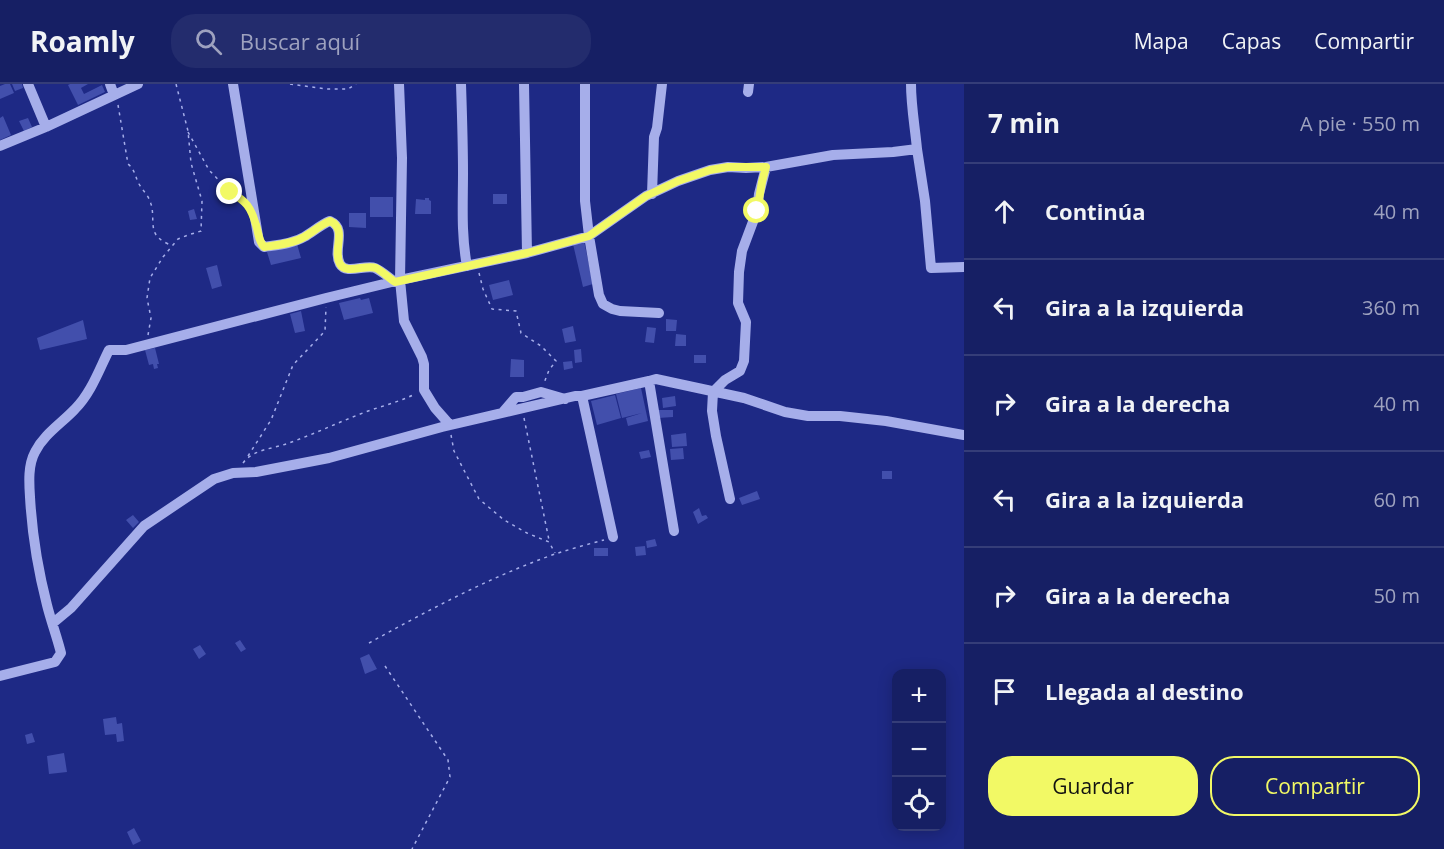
<!DOCTYPE html>
<html lang="es">
<head>
<meta charset="utf-8">
<style>
	:root { --surface:#161f64; --page:#232c6d; --text:#f1f3f6; --muted:#9ea2bf; --line:#353d78; --accent:#f2f965 }
	body { margin:0; font-family:"Open Sans",sans-serif; background:var(--page); color:var(--text) }
	.controls { position:absolute; right:18px; bottom:18px; display:grid; overflow:hidden; border-radius:12px; box-shadow:0 3px 15px #0003 }
	.controls button { width:54px; height:54px; display:grid; place-items:center; padding:0; border:0; border-bottom:2px solid var(--line); background:var(--surface); color:var(--text); font:30px sans-serif }
	.stop { position:absolute; width:18px; height:18px; margin:-14px; border:4px solid #f2f965; border-radius:50%; background:#fff }
	.stop.end { background:#f2f965; border-color:#fff; box-shadow:0 2px 6px #0008 }
	.list { margin:0; padding:0; list-style:none }
	h2 { display:flex; justify-content:space-between; align-items:center; height:78px; margin:0; padding:0 24px; font-size:26px }
	h2 small { font-size:20px; font-weight:400; color:var(--muted) }
	.list li { display:grid; grid-template-columns:39px 1fr auto; gap:18px; align-items:center; box-sizing:border-box; height:96px; padding:0 24px; border-top:2px solid var(--line) }
	.list b { display:block; font-size:22px; white-space:nowrap }
	.list em { font-size:20px; font-style:normal; color:var(--muted) }
	.actions { display:flex; gap:12px; padding:18px 24px }
	.actions a { flex:1; padding:14px 0; border:2px solid var(--accent); border-radius:24px; text-align:center; font-size:21px; color:var(--accent) }
	.actions .main { background:var(--accent); color:#111 }
	.icon { flex:none; width:33px; height:33px; fill:none; stroke:currentColor; stroke-width:2; stroke-linecap:round; stroke-linejoin:round }
	.map { position:relative; flex:none; width:964px; height:765px; overflow:hidden }
	header { display:flex; align-items:center; gap:36px; box-sizing:border-box; height:84px; padding:0 30px; background:var(--surface); border-bottom:2px solid var(--line) }
	header strong { font-size:28px }
	nav { display:flex; gap:33px; margin-inline-start:auto; font-size:21px }
	.search { width:420px; height:54px; background:var(--page); display:flex; align-items:center; gap:15px; box-sizing:border-box; padding:0 21px; border-radius:24px; color:var(--muted); font-size:22px }
	main { display:flex }
	aside { flex:1; background:var(--surface) }
	.map>svg:first-child { display:block }
	.building { fill:#424fac }
	.lines { fill:none; stroke-linecap:round; stroke-linejoin:round }
	.path { stroke:#a6aeea; stroke-width:1.5; stroke-dasharray:3 4.5; stroke-linecap:butt }
	.minor { stroke:#a6aeea; stroke-width:10 }
	.route { stroke:#f2f965; stroke-width:8 }
</style>
</head>
<body>
<header>
<strong>Roamly</strong>
<div class="search"><svg class="icon" aria-label="search" viewBox="0 0 24 24"><circle cx="10" cy="10" r="6"/><path d="M15 15l6 6"/></svg>Buscar aquí</div>
<nav><a>Mapa</a><a>Capas</a><a>Compartir</a></nav>
</header>
<main>
<div class="map">
<svg width="964" height="765" viewBox="0 0 964 765">
	<rect width="100%" height="100%" fill="#1e2985"/>
	<!-- building -->
	<path class="building" d="M5,0H10L14,9L0,15V2Z
		M12,0H22L23,4L15,7Z
		M70,0H88L81,4L84,10L102,1L105,8L78,21L68,1Z
		M3,32L11,51L0,56V34Z
		M28,34L32,43L24,47L19,37Z
		M493,110H507V120H493Z
		M370,113H393V133H370Z
		M425,114H429V116L431,117V130H415L416,115L425,116Z
		M194,125L197,135L190,136L188,127Z
		M349,129H366V144L349,143Z
		M584,157L593,200L583,203L573,160Z
		M297,160L301,174L271,181L267,168Z
		M217,181L222,202L212,205L206,184Z
		M509,196L513,211L493,216L489,201Z
		M360,214L361,216L369,214L373,229L344,236L339,219Z
		M301,227L305,247L295,249L290,230Z
		M666,235L677,236L676,247H666Z
		M83,236L87,255L40,266L37,254Z
		M573,242L576,257L565,259L562,245Z
		M647,243L656,244L654,259L645,258Z
		M676,250L686,251V262H675Z
		M155,264L159,280H157L158,284L154,285L153,280L149,281L145,266Z
		M581,265L582,278L575,279L574,266Z
		M694,271H706V279H694Z
		M511,275L524,276V293H510Z
		M572,277L573,284L564,286L563,278Z
		M641,304L648,337L628,342L626,334L642,329L622,334L616,310Z
		M615,311L621,334L597,341L591,317Z
		M675,312L676,322L663,324L662,314Z
		M657,326H673V333L658,334Z
		M686,349L687,362L672,363L671,351Z
		M683,364L684,375L671,376L670,365Z
		M649,366L651,373L641,375L639,368Z
		M882,387H892V395H882Z
		M757,407L760,415L742,421L739,414Z
		M699,424L702,432L706,431L708,434L698,440L693,428Z
		M133,431L139,438L133,444L126,436Z
		M655,455L657,462L647,464L646,457Z
		M645,462L646,471L636,472L635,463Z
		M594,464H608V472H594Z
		M240,556L246,565L241,568L235,559Z
		M200,561L206,570L199,575L193,565Z
		M369,570L377,585L365,590L360,574Z
		M116,633L117,640L122,639L124,657L117,658L116,650L105,651L103,635Z
		M32,649L35,658L27,660L25,651Z
		M64,669L67,688L49,690L47,672Z
		M134,744L141,757L133,761L127,748Z"/>
	<g class="lines">
		<!-- path -->
		<path class="path" d="M290,0L327,5H348L356,0
			M118,21L128,80C135,86 135,92 139,100C143,107 149,112 151,120C155,132 149,147 160,155C163,158 169,160 172,162
			M188,48L209,86L230,108L243,115
			M479,189L483,205L492,225L516,227L521,249L541,262L556,277L549,286L544,299
			M148,251L151,234L147,214L150,194L163,173L178,155L188,151L201,147L202,117L191,79L188,47L176,0
			M524,334L549,456
			M451,351L454,367L479,415L504,436L527,449L549,458L555,469
			M248,372L271,336L293,281L325,247L326,223
			M243,379C253,365 273,365 289,359C317,349 343,336 371,326C386,321 401,317 415,310
			M369,559C429,526 490,493 555,470C571,465 588,460 604,456
			M385,582L448,676L450,693L412,765"/>
		<!-- minor -->
		<path class="minor" d="M28,0L46,43
			M110,0L114,11
			M233,0L259,158L264,163C277,161 292,160 304,153C313,148 320,141 330,137C348,145 332,166 340,180C346,191 366,180 375,184C382,187 389,194 395,198
			M399,0L402,74L400,196L404,237L422,273L424,280V306L435,324L450,341
			M461,0C462,30 463,59 463,89C463,120 461,150 467,182
			M524,0L527,169
			M585,0V117L589,152L599,211L603,220L612,225L620,227L659,229
			M748,8L749,0
			M0,62L46,43L138,0
			M917,65L925,117L931,184L964,183
			M652,110L654,53L657,44L662,0
			M649,297L674,447
			M582,312L613,453
			M503,328L516,313H523L541,308L565,315
			M730,415L716,352L712,327L713,308L725,296L740,287L744,277L746,238L738,219L739,188L742,167L757,127L759,110L766,83
			M53,539L71,524L144,442L214,395L233,389L256,388L329,374L442,343L575,312H582L649,297L656,295L744,314L785,328L808,332H840L886,337L964,351
			M0,592L55,578L61,569C57,553 51,537 47,521C38,486 32,449 30,413C29,398 28,381 35,368C44,350 62,339 75,325C91,309 99,286 109,266H126L326,214L400,196L527,169L589,152L646,112L678,97L710,86L728,83L746,84L766,83L833,71L893,68L917,65C915,43 911,22 911,0"/>
	</g>
	<g class="lines">
		<!-- route -->
		<path class="route" d="M230,108C246,117 251,123 256,141C259,150 258,156 264,163C277,161 292,160 304,153C313,148 320,141 330,137C348,145 332,166 340,180C346,191 366,180 376,184C382,187 389,194 395,198L527,169L589,152L646,112L678,97L710,86L728,83H766L762,98L757,127"/>
	</g>
</svg>
<div class="controls">
<button>+</button>
<button>−</button>
<button><svg class="icon" aria-label="locate" viewBox="0 0 24 24"><circle cx="12" cy="12" r="6"/><path d="M12 2v4M12 18v4M2 12h4M18 12h4"/></svg></button>
</div>
<div class="stop" style="left:757px;top:127px"></div>
<div class="stop end" style="left:230px;top:108px"></div>
</div>
<aside>
<h2>7 min<small>A pie · 550 m</small></h2>
<ul class="list">
<li><svg class="icon" aria-label="ahead" viewBox="0 0 24 24"><path d="M12 20V5M6 11l6-6 6 6"/></svg><div><b>Continúa</b></div><em>40 m</em></li>
<li><svg class="icon" aria-label="left" viewBox="0 0 24 24"><path d="M17 20v-9H6M10 6l-5 5 5 5"/></svg><div><b>Gira a la izquierda</b></div><em>360 m</em></li>
<li><svg class="icon" aria-label="right" viewBox="0 0 24 24"><path d="M7 20v-9h11M14 6l5 5-5 5"/></svg><div><b>Gira a la derecha</b></div><em>40 m</em></li>
<li><svg class="icon" aria-label="left" viewBox="0 0 24 24"><path d="M17 20v-9H6M10 6l-5 5 5 5"/></svg><div><b>Gira a la izquierda</b></div><em>60 m</em></li>
<li><svg class="icon" aria-label="right" viewBox="0 0 24 24"><path d="M7 20v-9h11M14 6l5 5-5 5"/></svg><div><b>Gira a la derecha</b></div><em>50 m</em></li>
<li><svg class="icon" aria-label="arrive" viewBox="0 0 24 24"><path d="M6 21V4h12l-3 4 3 4H6"/></svg><div><b>Llegada al destino</b></div></li>
</ul>
<div class="actions"><a class="main">Guardar</a><a>Compartir</a></div>
</aside>
</main>
</body>
</html>
